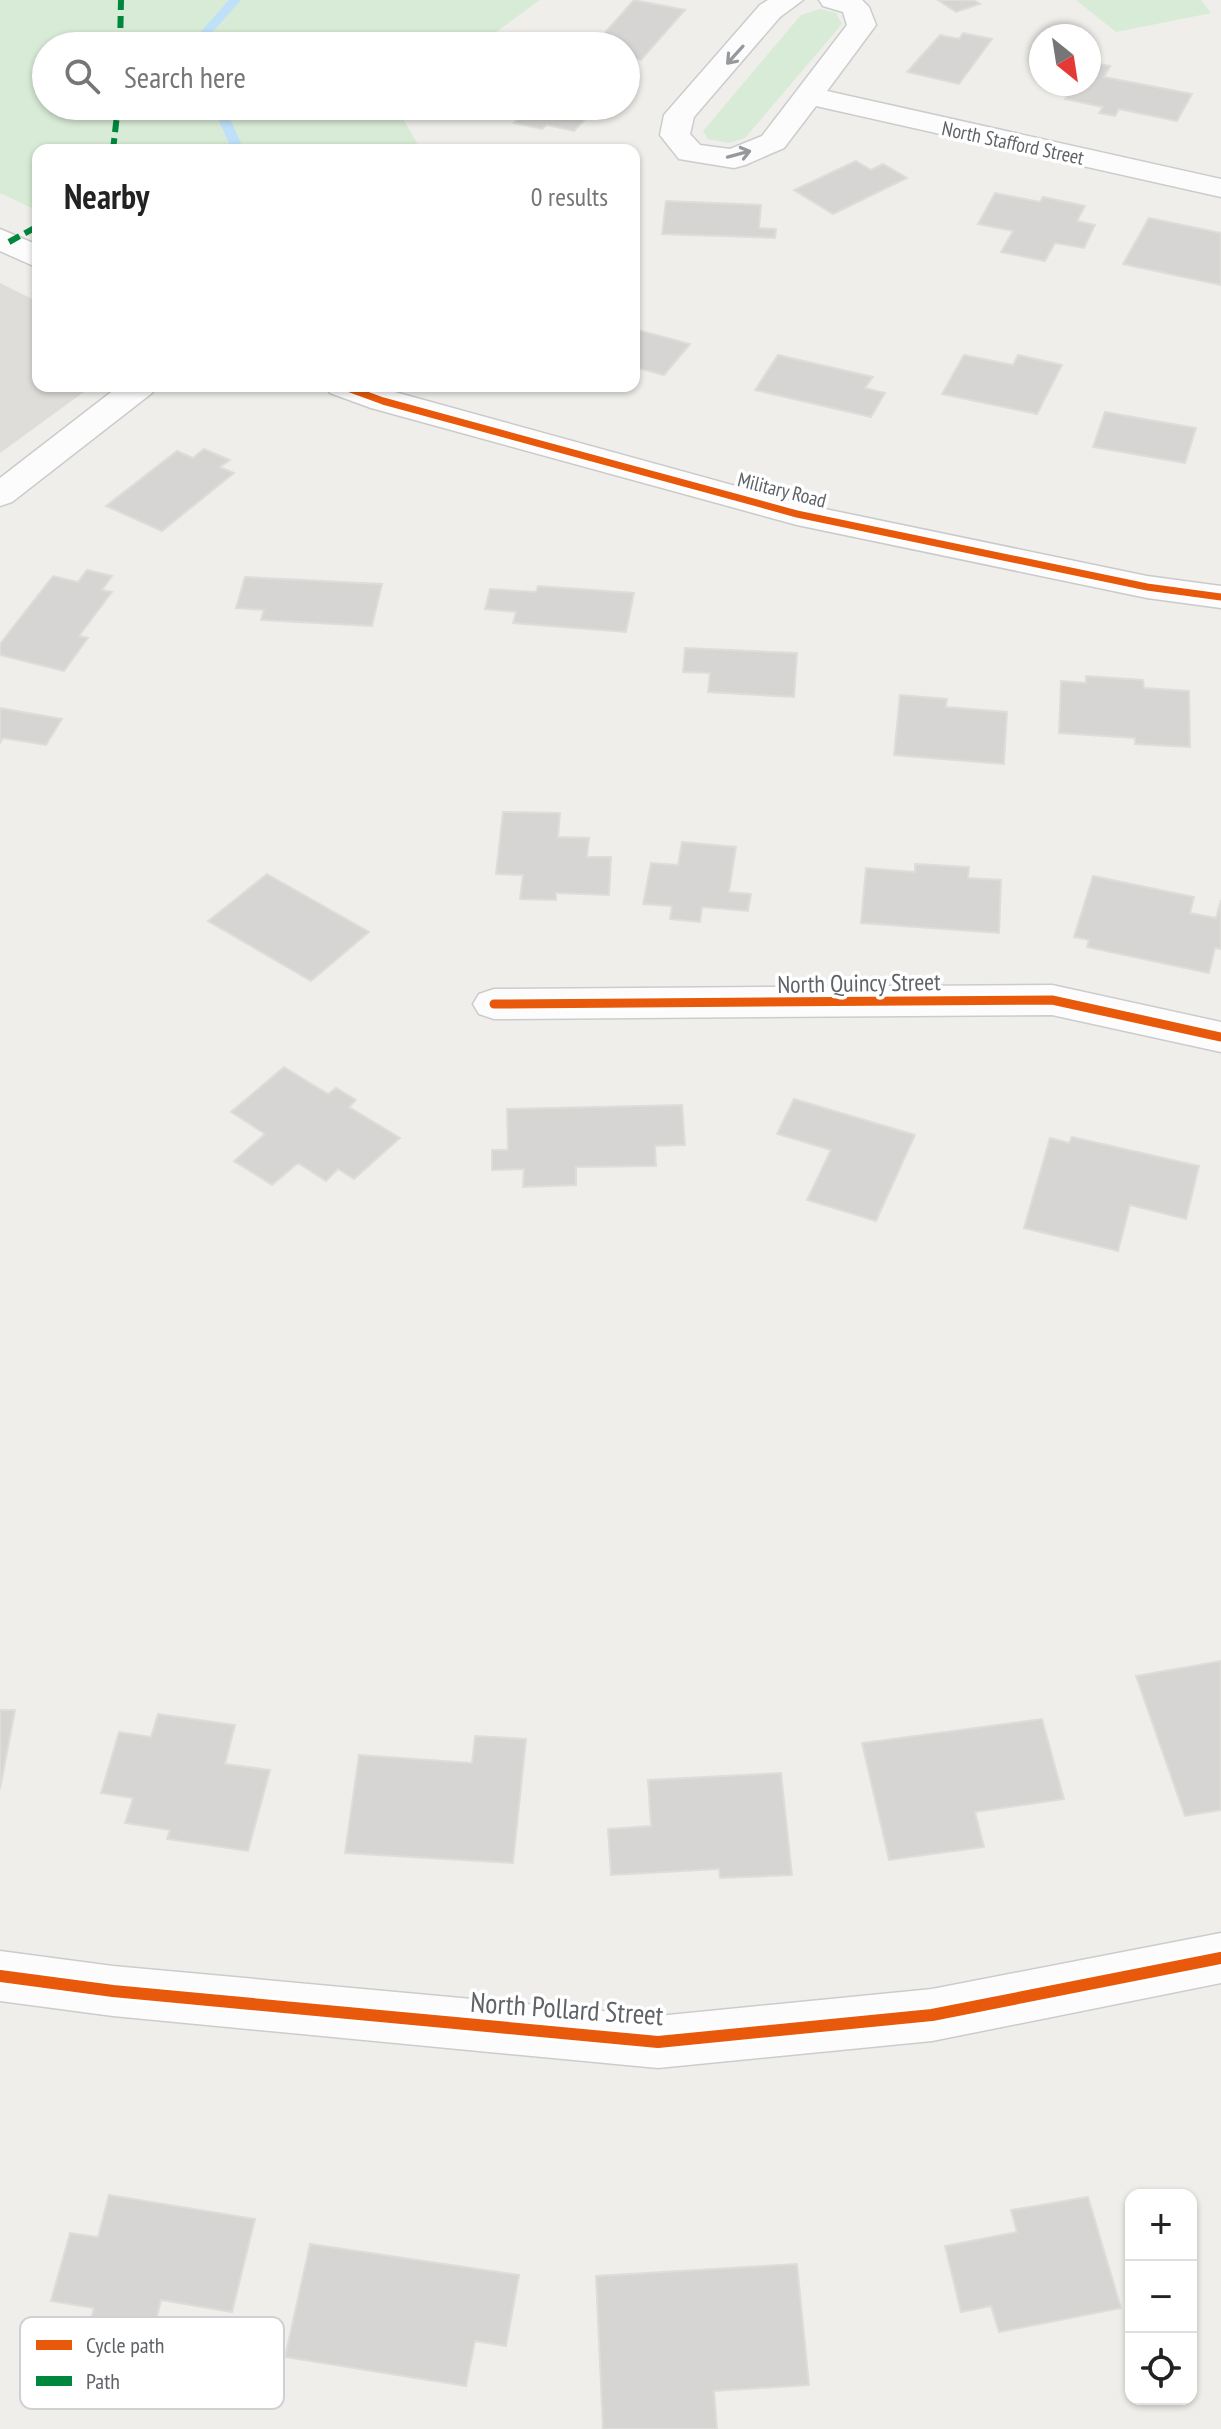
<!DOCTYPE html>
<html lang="en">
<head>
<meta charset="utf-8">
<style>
	:root { --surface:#fff; --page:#f6f6f6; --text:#222; --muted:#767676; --line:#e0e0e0 }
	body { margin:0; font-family:"PT Sans Narrow",sans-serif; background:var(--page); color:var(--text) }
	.controls { position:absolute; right:24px; bottom:24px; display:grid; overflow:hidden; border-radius:16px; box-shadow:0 2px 6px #0004 }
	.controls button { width:72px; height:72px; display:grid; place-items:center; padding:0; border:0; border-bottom:2px solid var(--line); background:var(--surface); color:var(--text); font:40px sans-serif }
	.compass { position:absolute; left:1029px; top:24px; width:72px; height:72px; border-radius:50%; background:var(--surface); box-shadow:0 2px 6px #0004; rotate:150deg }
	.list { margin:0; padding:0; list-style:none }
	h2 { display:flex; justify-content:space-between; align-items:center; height:104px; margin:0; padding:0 32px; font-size:34px }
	h2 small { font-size:26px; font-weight:400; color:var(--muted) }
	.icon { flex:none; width:44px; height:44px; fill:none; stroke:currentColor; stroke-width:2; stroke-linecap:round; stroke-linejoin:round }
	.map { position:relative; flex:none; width:1221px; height:2429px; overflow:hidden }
	.search { position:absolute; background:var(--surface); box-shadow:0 2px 6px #0004; left:32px; top:32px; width:608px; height:88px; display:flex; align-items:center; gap:20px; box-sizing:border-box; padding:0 28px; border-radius:44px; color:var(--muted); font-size:30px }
	.panel { position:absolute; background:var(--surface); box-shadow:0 2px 6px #0004; left:32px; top:144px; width:608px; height:248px; border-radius:16px }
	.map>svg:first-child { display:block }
	.industrial { fill:#dfddda }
	.green { fill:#d8ebd6 }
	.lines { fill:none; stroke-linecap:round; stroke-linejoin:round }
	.stream { fill:#bfe0f9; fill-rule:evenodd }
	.building { fill:#d6d5d3; stroke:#deddd9; stroke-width:2 }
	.street-casing { stroke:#cbcccc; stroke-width:3 }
	.secondary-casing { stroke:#cacacb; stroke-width:3 }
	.street { fill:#fdfcfc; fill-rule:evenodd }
	.secondary { fill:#fdfcfc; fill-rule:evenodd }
	.quiet { stroke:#00873e; stroke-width:6; stroke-dasharray:12 6; stroke-linecap:butt }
	.cycleway-far2-casing { stroke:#fff; stroke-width:11 }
	.cycleway-far1-casing { stroke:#fff; stroke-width:14 }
	.cycleway-casing { stroke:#fff; stroke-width:17 }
	.cycleway-far2 { stroke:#e8590c; stroke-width:7 }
	.cycleway-far1 { stroke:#e8590c; stroke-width:9 }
	.cycleway { stroke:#e8590c; stroke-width:12 }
	.oneway { stroke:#96999c }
	.labels { text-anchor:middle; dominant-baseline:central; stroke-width:7; stroke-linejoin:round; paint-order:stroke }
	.far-street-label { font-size:20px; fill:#5f6368; stroke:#fff }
	.street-label { font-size:24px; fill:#5f6368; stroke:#fff }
	.near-street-label { font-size:28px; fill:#5f6368; stroke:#fff }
	.key { fill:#fff; stroke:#cfd0d2; stroke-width:2 }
	.key-label { font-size:22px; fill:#5f6368 }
</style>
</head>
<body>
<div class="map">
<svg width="1221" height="2429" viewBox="0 0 1221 2429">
	<rect width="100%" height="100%" fill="#efeeea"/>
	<!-- industrial -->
	<path class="industrial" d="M0,283L38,302V386H92L0,453Z"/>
	<!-- green -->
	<path class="green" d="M0,0H540L477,46H46V106H396L421,150H334L327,147L321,150H38V211L0,193Z
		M1076,0H1201L1211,13L1116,32Z
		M820,9L836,13L842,24L745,138L729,143L708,139L703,131L801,15Z"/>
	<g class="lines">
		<!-- stream -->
		<path class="stream" d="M229,0H241L200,46H188Z
			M212,106H224L241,143L237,150H225L229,143Z"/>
	</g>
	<!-- building -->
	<path class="building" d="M634,0L685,10L641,60L626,57V46H593Z
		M938,0H974L980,4L956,12Z
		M963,33L992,39L959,84L907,72L940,35L959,39Z
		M1089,62L1110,66L1104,77L1192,94L1177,121L1119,109L1115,116L1099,113L1103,107L1065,99L1075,84H1089Z
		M530,106H610L600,117L589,115L574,131L547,125L542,129L514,123Z
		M856,161L871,170L883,164L907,178L833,214L794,190Z
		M995,193L1040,202L1043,197L1085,206L1077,221L1095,225L1084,248L1055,243L1045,261L1001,252L1013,231L978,224Z
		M666,201L761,205L759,228L776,229L775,238L662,234Z
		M1149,218L1221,233V285L1123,264Z
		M634,329L690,344L664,375L634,367Z
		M778,355L873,377L865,388L885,393L871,417L755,390Z
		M964,355L1013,365L1018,355L1062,365L1037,414L942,394Z
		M1105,412L1196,428L1185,463L1093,447Z
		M204,449L230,460L220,467L234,473L162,531L106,506L177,451L193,458Z
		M87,570L112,576L102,590L112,592L79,636L88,638L64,671L0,655V644L53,576L78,582Z
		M245,577L382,584L372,626L261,620L264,610L236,608Z
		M538,586L634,593L626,632L513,623L516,612L485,609L490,589L536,592Z
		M685,648L797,653L794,697L708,692L710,673L683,672Z
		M1086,676L1143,680L1144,688L1189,691L1190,747L1135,744V738L1059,733L1061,681L1086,683Z
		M900,695L947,699L946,707L1007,712L1004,764L894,755Z
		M0,708L62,719L46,745L3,738L0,743Z
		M503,812L560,813L558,837L589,838L587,857H611L609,895L556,893V900L520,899L523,875L496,874Z
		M682,842L736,847L729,892L751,894L748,911L702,907L700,922L670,919L672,906L643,904L651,863L678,865Z
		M915,864L969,867L968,878L1001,880L999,933L861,923L866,868L915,872Z
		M267,874L369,932L311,981L208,921Z
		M1093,876L1194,897L1190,913L1216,918L1221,900V949L1215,948L1209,973L1087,947L1089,940L1074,937Z
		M284,1067L328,1094L336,1088L356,1100L349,1107L400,1138L354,1179L338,1169L326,1181L298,1163L272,1185L234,1161L265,1134L231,1112Z
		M794,1099L915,1135L876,1221L807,1200L831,1150L777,1134Z
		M682,1105L685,1145L655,1146L656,1166L576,1167V1185L523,1187L524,1169L492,1170V1150H508L507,1109Z
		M1072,1137L1199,1166L1186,1219L1130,1205L1118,1251L1024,1228L1050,1138L1069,1143Z
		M1221,1661V1810L1185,1816L1136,1676Z
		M0,1710H15L0,1789Z
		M158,1714L235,1725L225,1764L270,1770L248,1851L167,1839L170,1830L125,1823L133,1798L101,1793L119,1732L151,1737Z
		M1042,1719L1064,1799L975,1812L984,1847L889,1860L862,1743Z
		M475,1736L526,1739L513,1863L345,1853L359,1755L472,1763Z
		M781,1773L792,1875L720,1878L719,1869L611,1875L608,1829L651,1826L648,1780Z
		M109,2195L255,2219L232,2312L161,2300L149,2349L86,2339L94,2308L51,2301L70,2233L98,2237Z
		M1088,2197L1121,2308L999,2332L991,2306L961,2312L945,2246L1017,2232L1011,2210Z
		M310,2244L519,2275L506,2346L475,2341L466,2386L285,2357Z
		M797,2264L809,2385L714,2391L717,2429H603L596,2276Z"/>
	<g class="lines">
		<!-- street casing -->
		<g class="street-casing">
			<path id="street" d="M768,0H803L780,17L694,117L690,134L700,145L730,149L762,136L847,25L843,12L823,6L819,0H862L869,7L876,25L827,91L1221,179V197L816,106L784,148L745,165L734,168L679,159L660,135L664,115L760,5Z
				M119,386H157L152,393L12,502L0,506V478Z
				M1052,985L1221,1022V1052L1052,1015L494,1019L479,1014L473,1004L479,994L494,989Z
				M1221,1933V1983L932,2041L658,2068L113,2016L0,2001V1951L113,1966L658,2016L932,1989Z"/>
		</g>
		<!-- secondary casing -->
		<g class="secondary-casing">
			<path id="secondary" d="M0,229L38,245V268L0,251Z
				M325,386H373L801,504L1147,576L1221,586V608L1147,598L797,525L371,408L330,393Z"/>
		</g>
		<!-- street -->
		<use href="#street" class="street"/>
		<!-- secondary -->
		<use href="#secondary" class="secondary"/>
		<!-- quiet -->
		<path class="quiet" d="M120,46L121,0
			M113,150L118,106
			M9,242L38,226"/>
		<!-- cycleway-far2 casing -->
		<g class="cycleway-far2-casing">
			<path id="cycleway-far2" d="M342,386L383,401L797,514L1147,587L1221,597"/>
		</g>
		<!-- cycleway-far1 casing -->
		<g class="cycleway-far1-casing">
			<path id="cycleway-far1" d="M494,1004L1052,1000L1221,1037"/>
		</g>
		<!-- cycleway casing -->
		<g class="cycleway-casing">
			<path id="cycleway" d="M0,1976L113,1991L658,2042L932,2015L1221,1958"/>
		</g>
		<!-- cycleway-far2 -->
		<use href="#cycleway-far2" class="cycleway-far2"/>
		<!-- cycleway-far1 -->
		<use href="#cycleway-far1" class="cycleway-far1"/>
		<!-- cycleway -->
		<use href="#cycleway" class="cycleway"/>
	</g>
	<!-- one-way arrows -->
	<defs><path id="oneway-shaft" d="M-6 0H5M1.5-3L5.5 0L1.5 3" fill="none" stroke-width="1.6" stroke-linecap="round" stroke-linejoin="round" transform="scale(2)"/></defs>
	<g class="oneway">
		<use href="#oneway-shaft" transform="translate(735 55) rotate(132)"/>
		<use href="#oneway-shaft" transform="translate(739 154) rotate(-15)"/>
	</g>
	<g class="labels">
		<!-- far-street labels -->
		<g class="far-street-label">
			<text transform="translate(1013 143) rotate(12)">North Stafford Street</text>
			<text transform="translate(782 490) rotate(14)">Military Road</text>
		</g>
		<!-- street labels -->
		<g class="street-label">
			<text transform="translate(859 983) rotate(-1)">North Quincy Street</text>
		</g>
		<!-- near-street labels -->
		<g class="near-street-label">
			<text transform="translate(567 2008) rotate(4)">North Pollard Street</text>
		</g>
	</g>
	<!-- legend -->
	<rect x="20" y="2317" width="264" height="92" rx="12" class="key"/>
	<rect x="36" y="2340" width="36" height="10" fill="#e8590c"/>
	<rect x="36" y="2376" width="36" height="10" fill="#00873e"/>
	<g class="key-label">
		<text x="86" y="2353">Cycle path</text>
		<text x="86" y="2389">Path</text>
	</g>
</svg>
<div class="controls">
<button>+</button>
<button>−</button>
<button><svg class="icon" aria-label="locate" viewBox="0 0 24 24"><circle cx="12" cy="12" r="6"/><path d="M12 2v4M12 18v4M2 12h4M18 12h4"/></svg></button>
</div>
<svg class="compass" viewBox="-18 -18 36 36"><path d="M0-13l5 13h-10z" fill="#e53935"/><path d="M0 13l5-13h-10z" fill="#767676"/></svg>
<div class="search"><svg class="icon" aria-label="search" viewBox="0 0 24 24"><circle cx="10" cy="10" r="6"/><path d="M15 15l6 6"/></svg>Search here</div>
<section class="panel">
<h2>Nearby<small>0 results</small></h2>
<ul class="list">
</ul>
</section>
</div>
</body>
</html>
